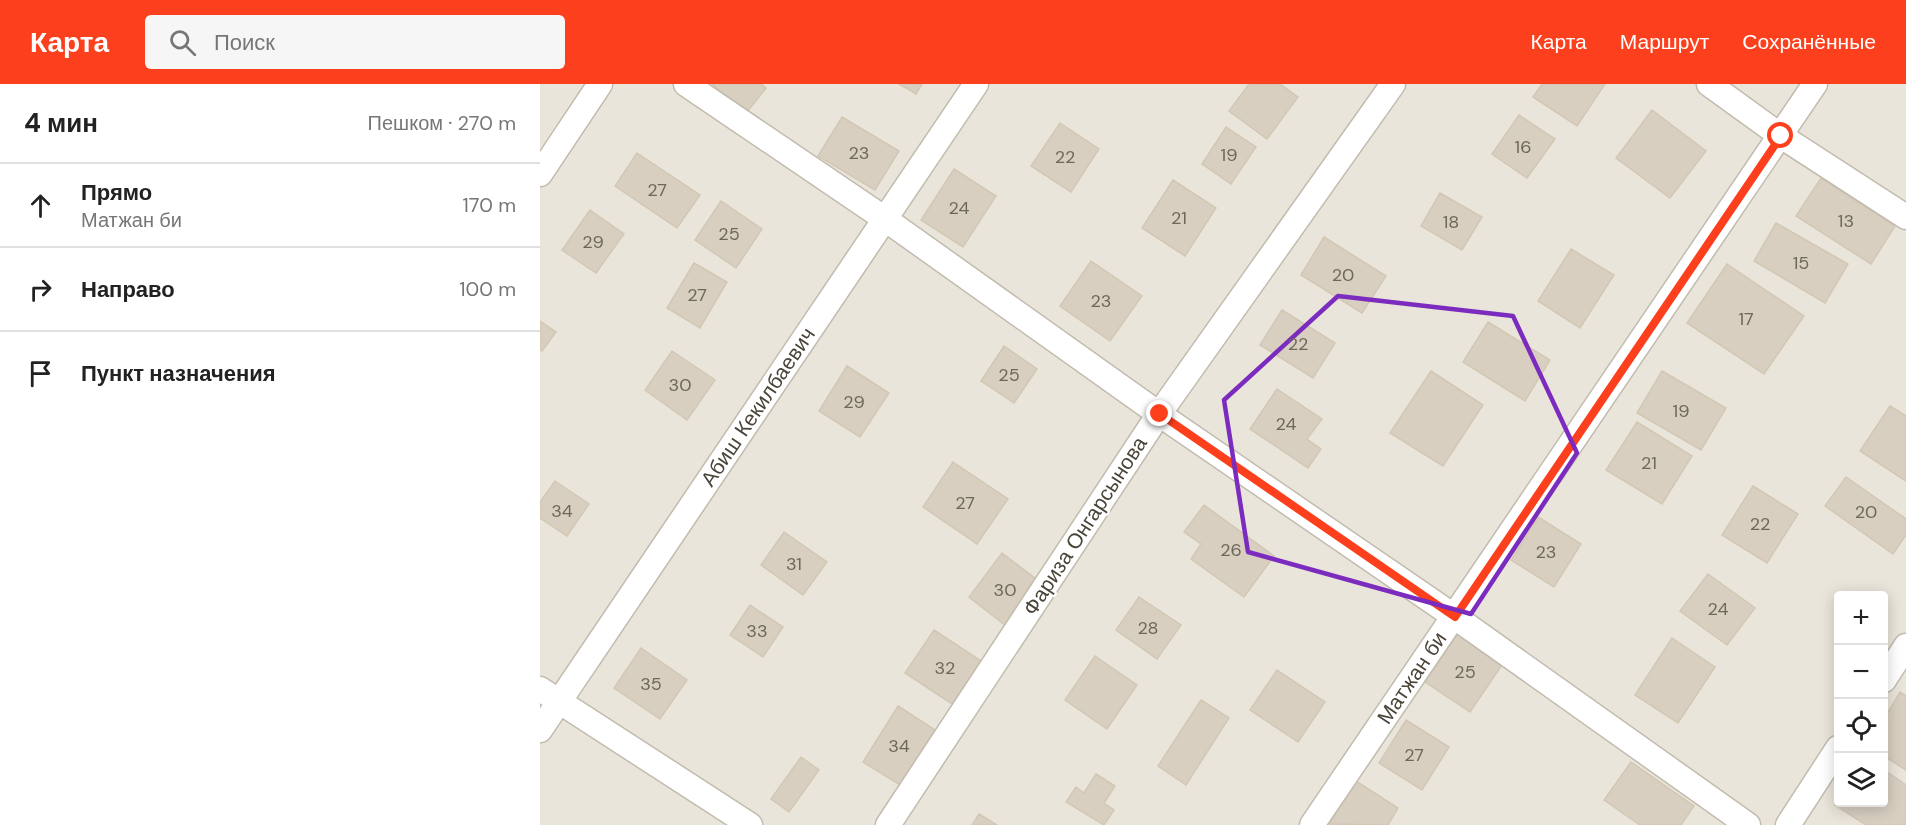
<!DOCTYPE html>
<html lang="ru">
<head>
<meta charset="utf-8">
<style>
	:root { --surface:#fff; --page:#f6f6f6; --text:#222; --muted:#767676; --line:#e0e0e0; --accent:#fc3f1d }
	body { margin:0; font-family:"DM Sans",sans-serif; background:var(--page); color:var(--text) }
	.controls { position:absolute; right:18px; bottom:18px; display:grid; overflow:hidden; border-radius:6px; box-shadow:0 3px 15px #0003 }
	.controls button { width:54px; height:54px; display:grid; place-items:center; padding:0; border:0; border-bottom:2px solid var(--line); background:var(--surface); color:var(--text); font:30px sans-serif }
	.stop { position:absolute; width:18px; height:18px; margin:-14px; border:4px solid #fc3f1d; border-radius:50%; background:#fff }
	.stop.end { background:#fc3f1d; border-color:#fff; box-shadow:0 2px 6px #0008 }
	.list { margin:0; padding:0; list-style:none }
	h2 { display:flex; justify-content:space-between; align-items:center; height:78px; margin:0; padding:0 24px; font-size:26px }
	h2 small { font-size:20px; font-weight:400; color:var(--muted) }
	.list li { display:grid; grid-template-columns:39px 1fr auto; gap:18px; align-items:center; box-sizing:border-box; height:84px; padding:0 24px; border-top:2px solid var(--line) }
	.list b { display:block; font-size:22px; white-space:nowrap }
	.list p { margin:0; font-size:20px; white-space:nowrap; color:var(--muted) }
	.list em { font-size:20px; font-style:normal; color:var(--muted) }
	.icon { flex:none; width:33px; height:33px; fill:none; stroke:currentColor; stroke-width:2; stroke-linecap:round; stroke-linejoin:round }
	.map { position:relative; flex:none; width:1366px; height:741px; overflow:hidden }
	header { display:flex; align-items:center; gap:36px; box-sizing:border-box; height:84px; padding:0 30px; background:var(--accent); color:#fff }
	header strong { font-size:28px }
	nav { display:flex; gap:33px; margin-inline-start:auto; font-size:21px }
	.search { width:420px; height:54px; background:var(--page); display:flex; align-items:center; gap:15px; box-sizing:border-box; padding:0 21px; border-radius:6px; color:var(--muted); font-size:22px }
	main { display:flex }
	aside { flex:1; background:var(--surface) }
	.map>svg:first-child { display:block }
	.residential { fill:#eae5da; fill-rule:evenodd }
	.building { fill:#d8cfc1; stroke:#d3c7b4; stroke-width:1.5 }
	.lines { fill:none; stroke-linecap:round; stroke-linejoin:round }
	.minor-casing { stroke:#c2bbae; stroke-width:27 }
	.minor { stroke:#fff; stroke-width:24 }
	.route { stroke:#fc3f1d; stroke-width:8 }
	.marked { fill:none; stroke:#7b2cbf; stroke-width:4.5; stroke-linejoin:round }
	.labels { text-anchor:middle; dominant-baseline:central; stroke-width:4.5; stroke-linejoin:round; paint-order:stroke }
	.number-label { font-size:18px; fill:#6e675b }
	.street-label { font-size:21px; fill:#4b4439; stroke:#fff }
</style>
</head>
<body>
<header>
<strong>Карта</strong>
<div class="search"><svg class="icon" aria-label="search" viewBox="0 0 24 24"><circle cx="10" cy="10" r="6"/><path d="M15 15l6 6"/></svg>Поиск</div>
<nav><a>Карта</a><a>Маршрут</a><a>Сохранённые</a></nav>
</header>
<main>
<aside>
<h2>4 мин<small>Пешком · 270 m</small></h2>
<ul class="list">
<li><svg class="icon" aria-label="ahead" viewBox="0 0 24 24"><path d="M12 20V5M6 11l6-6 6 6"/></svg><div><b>Прямо</b><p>Матжан би</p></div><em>170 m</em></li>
<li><svg class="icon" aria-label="right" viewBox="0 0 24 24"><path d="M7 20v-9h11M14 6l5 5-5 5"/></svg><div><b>Направо</b></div><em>100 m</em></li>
<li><svg class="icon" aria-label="arrive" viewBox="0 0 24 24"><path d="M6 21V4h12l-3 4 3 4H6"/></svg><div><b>Пункт назначения</b></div></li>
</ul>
</aside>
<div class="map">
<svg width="1366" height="741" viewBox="0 0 1366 741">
	<rect width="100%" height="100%" fill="#f6f3ec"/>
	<!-- residential -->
	<path class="residential" d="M0,0H1366V741H0ZM1298,512H1344V718H1298Z"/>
	<!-- building -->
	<path class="building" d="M172,0H221L226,4L207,28Z
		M359,0H382L376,10Z
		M709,0H740L758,13L727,55L689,27Z
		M1002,0H1065L1037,42L993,13Z
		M1112,26L1166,67L1130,114L1076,74Z
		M979,31L1015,55L987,94L952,70Z
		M302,33L359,67L335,106L278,72Z
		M520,39L559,65L531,108L491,82Z
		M686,43L716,63L691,100L662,80Z
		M97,69L160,111L137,144L75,102Z
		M414,85L456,112L423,163L381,136Z
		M1281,94L1355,142L1331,180L1256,132Z
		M633,96L676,124L645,172L602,144Z
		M900,109L942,133L922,166L881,142Z
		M181,117L222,145L196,184L155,156Z
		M50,126L84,150L56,189L22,166Z
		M1236,139L1308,180L1285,219L1214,177Z
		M784,153L846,192L822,229L761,191Z
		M1031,165L1074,191L1040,244L998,217Z
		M551,177L602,212L570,257L520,222Z
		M154,179L187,198L160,244L127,224Z
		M1187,180L1264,232L1224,290L1147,239Z
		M742,226L795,259L773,294L720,261Z
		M0,237L16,248L2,267L0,266Z
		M948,238L1010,276L985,317L923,278Z
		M464,262L497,285L474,319L441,297Z
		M132,267L175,296L147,336L105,306Z
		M307,282L349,309L320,353L279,327Z
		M891,287L943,321L903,382L850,349Z
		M1122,287L1186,324L1161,366L1097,329Z
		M737,305L782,335L767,355L781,365L768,384L710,345Z
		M1350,322L1366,332V397L1320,367Z
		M1097,338L1152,372L1122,420L1066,386Z
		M413,378L468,415L437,460L383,423Z
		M1306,393L1366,435V451L1353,470L1285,422Z
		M15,397L49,420L27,452L0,434V418Z
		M1213,402L1258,430L1227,479L1182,451Z
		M664,421L734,472L704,513L651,475L661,460L644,448Z
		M998,433L1041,460L1014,503L971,476Z
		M244,448L287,478L263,511L221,481Z
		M462,469L500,498L466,542L429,513Z
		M1168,490L1215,524L1187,561L1140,527Z
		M599,513L641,541L617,575L576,546Z
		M210,521L243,543L223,573L190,551Z
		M394,546L444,579L415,622L365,589Z
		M919,548L964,578L930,628L885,598Z
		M1132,554L1175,583L1138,639L1095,611Z
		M101,564L147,596L120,635L74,604Z
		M555,572L597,601L567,645L525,616Z
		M737,586L785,618L758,658L710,626Z
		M1360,608L1366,612V686L1344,672V635Z
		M661,616L689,634L646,701L618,682Z
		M358,622L395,646L360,701L323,678Z
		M866,636L909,663L882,706L839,679Z
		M261,673L279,686L249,728L231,715Z
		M1091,678L1154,722L1141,741H1100L1064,716Z
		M1344,686L1366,701V741H1326L1295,721L1298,716V718H1344Z
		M556,690L575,702L564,719L574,726L564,741L526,718L536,703L544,709Z
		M816,697L858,724L848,741L789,740Z
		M439,730L457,741H432Z"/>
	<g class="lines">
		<!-- minor casing -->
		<g class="minor-casing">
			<path id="minor" d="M146,0L345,135L619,330L915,533L1208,741
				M1169,0L1241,52L1366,133
				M0,90L60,0
				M1344,596L1366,562
				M0,605L210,741
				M0,646L436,0
				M348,741L619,330L853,0
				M772,741L1275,0
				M1248,741L1298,664"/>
		</g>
		<!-- minor -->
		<use href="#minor" class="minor"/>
	</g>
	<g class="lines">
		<!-- route -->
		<path class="route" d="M620,330L915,533L1241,52"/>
	</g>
	<!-- marked area -->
	<path class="marked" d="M798,212L973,232L1037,369L931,530L708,468L684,316Z"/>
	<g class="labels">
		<!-- number labels -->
		<g class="number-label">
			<text x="983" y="63">16</text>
			<text x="319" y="69">23</text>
			<text x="689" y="71">19</text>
			<text x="525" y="73">22</text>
			<text x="117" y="106">27</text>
			<text x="419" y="124">24</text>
			<text x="639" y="134">21</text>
			<text x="1306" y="137">13</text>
			<text x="911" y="138">18</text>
			<text x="189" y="150">25</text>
			<text x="53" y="158">29</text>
			<text x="1261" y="179">15</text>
			<text x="803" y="191">20</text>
			<text x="157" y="211">27</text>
			<text x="561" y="217">23</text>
			<text x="1206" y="235">17</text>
			<text x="758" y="260">22</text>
			<text x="469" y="291">25</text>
			<text x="140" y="301">30</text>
			<text x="314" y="318">29</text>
			<text x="1141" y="327">19</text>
			<text x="746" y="340">24</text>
			<text x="1109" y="379">21</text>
			<text x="425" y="419">27</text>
			<text x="22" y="427">34</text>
			<text x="1326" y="428">20</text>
			<text x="1220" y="440">22</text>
			<text x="691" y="466">26</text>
			<text x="1006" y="468">23</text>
			<text x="254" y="480">31</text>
			<text x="465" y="506">30</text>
			<text x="1178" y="525">24</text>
			<text x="608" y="544">28</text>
			<text x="217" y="547">33</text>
			<text x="405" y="584">32</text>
			<text x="925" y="588">25</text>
			<text x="111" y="600">35</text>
			<text x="359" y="662">34</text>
			<text x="874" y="671">27</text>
		</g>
		<!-- street labels -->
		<g class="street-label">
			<text transform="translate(218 323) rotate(-56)">Абиш Кекилбаевич</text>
			<text transform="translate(545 442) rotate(-57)">Фариза Онгарсынова</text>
			<text transform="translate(872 594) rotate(-56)">Матжан би</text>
		</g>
	</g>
</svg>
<div class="controls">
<button>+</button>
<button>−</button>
<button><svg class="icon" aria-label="locate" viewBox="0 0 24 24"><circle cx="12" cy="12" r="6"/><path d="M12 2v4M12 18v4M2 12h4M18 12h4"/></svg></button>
<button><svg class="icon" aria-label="layers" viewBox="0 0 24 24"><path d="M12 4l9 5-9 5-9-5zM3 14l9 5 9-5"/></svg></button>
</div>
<div class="stop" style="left:1241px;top:52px"></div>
<div class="stop end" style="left:620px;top:330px"></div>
</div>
</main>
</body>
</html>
